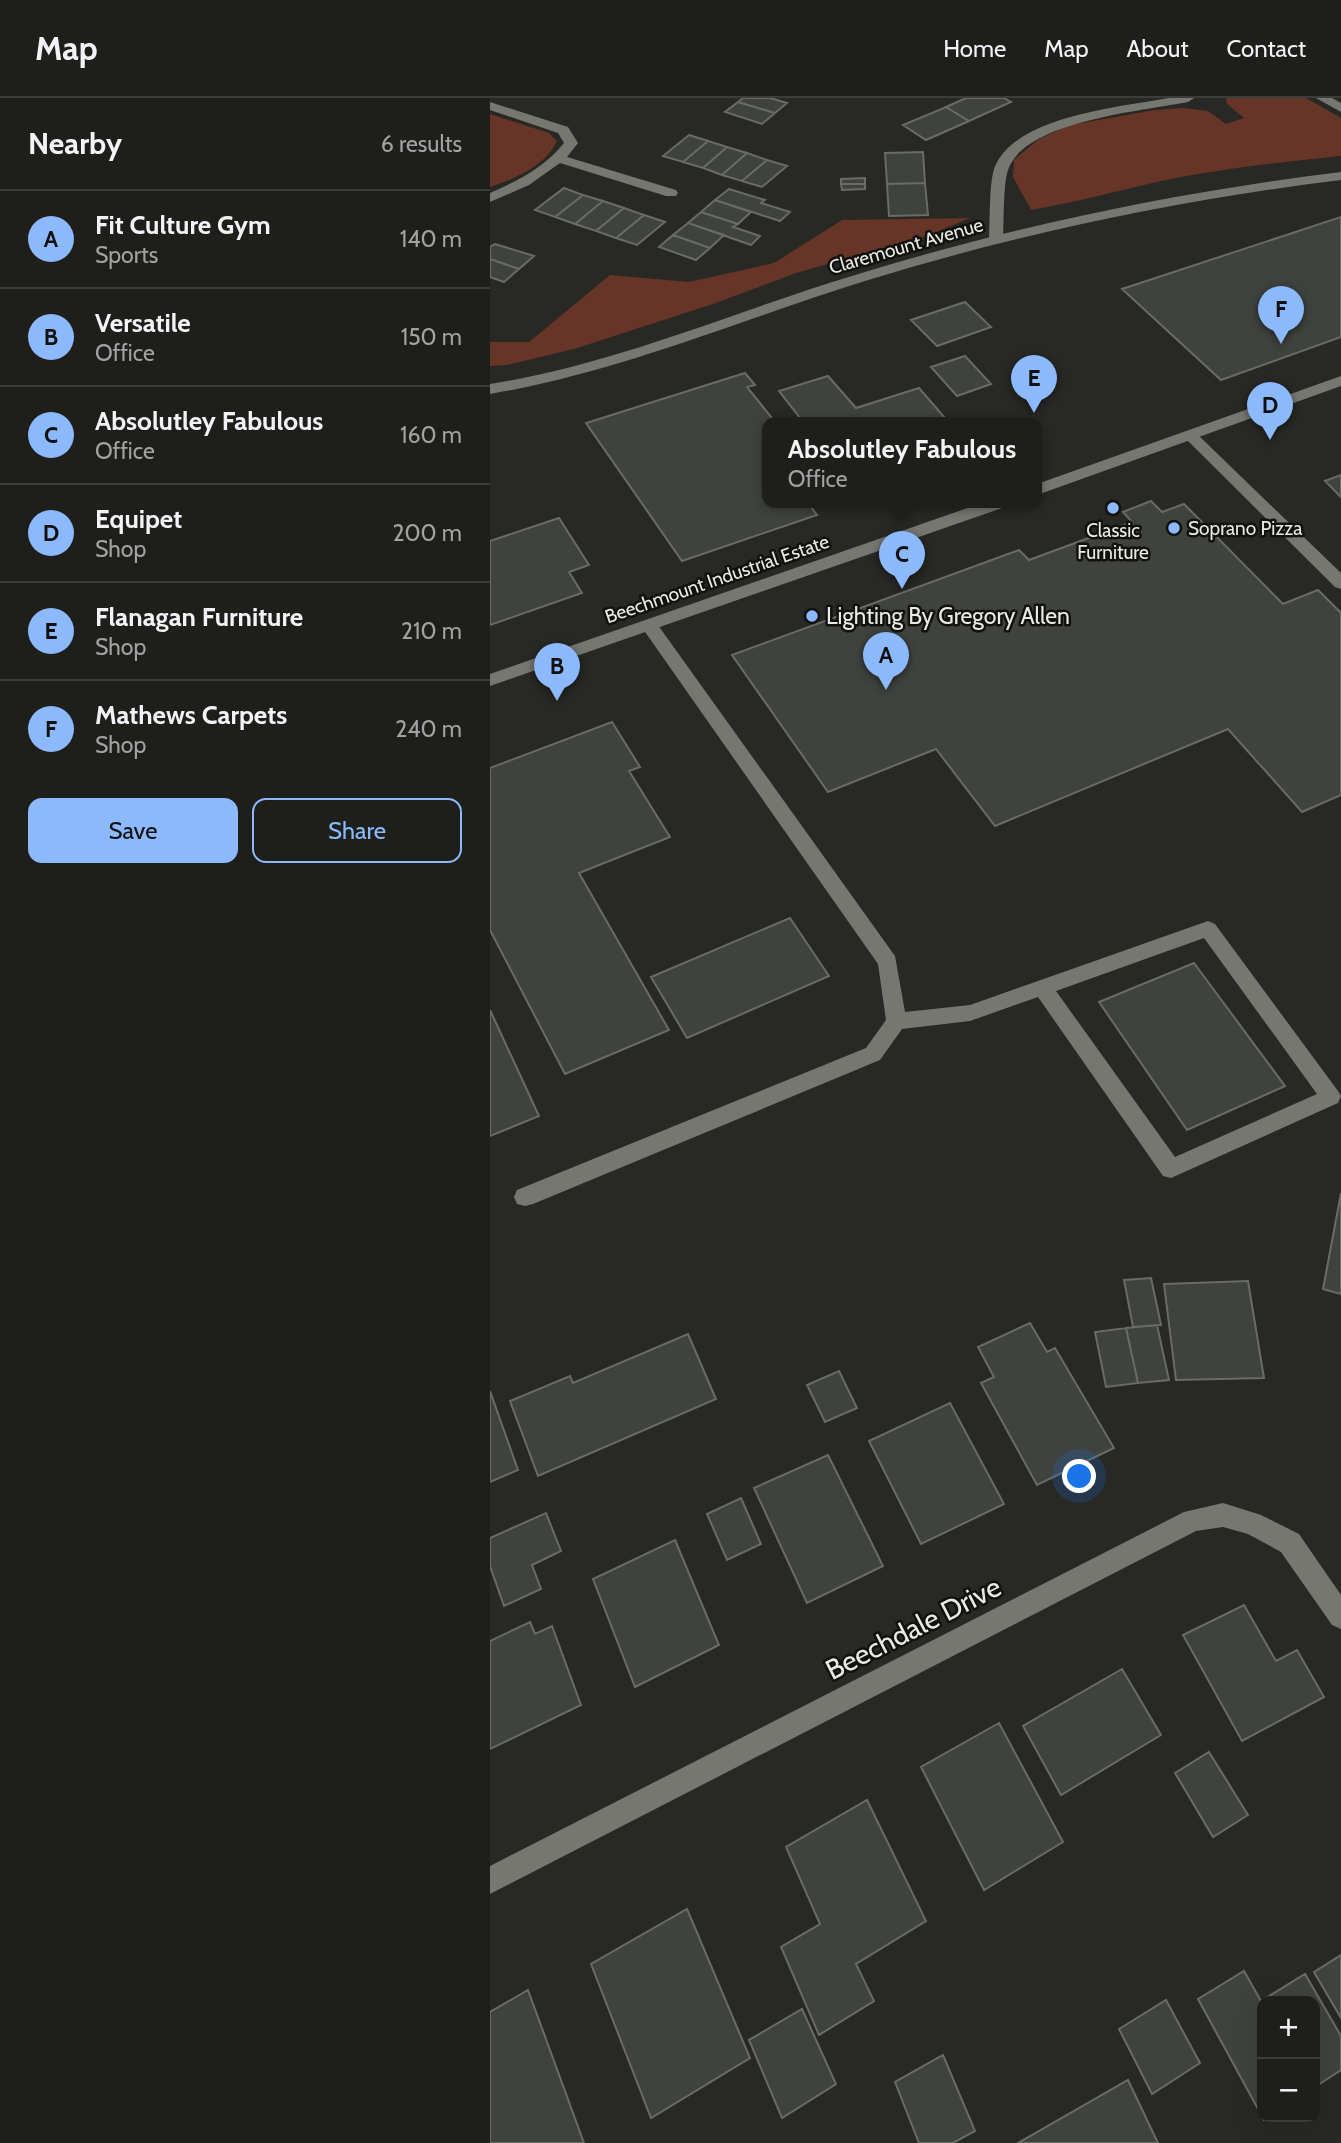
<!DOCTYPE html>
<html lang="en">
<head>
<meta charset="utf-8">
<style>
	:root { --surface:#1e1e1b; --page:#2b2b28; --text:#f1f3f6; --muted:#a1a2a3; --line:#3c3c3a; --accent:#8cb9fc }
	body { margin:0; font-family:Cabin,sans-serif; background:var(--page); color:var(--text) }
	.controls { position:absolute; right:21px; bottom:21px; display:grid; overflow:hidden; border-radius:14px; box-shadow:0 7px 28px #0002 }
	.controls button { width:63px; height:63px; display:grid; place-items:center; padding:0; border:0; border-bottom:2px solid var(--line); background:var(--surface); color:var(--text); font:35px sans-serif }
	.you { position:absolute; left:590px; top:1379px; width:24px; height:24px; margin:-18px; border:5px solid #fff; border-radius:50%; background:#1a73e8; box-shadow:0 0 0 10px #1a73e833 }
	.badge { display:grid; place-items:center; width:46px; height:46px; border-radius:50%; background:var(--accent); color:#111; font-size:23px; font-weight:700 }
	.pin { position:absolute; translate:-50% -58px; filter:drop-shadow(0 2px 4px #0008) }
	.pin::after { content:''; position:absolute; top:37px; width:24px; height:21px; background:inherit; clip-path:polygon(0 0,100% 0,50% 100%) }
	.popup { position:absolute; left:272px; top:319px; width:280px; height:91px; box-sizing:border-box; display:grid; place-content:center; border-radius:14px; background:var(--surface); filter:drop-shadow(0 2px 5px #0005); font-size:23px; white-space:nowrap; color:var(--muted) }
	.popup b { font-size:26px; color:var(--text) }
	.popup::after { content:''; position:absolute; left:50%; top:100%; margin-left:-14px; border:14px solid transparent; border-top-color:var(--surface) }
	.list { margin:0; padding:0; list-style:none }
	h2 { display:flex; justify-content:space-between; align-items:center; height:91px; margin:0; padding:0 28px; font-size:30px }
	h2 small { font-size:23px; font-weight:400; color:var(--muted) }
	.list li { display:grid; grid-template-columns:46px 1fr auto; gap:21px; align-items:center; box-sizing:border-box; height:98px; padding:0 28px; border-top:2px solid var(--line) }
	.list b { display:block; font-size:26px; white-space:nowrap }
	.list p { margin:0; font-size:23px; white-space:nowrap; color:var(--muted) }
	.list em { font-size:23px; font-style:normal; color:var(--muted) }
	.actions { display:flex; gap:14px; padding:21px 28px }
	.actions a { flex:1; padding:16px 0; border:2px solid var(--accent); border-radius:14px; text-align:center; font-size:24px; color:var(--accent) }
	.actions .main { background:var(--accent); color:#111 }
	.map { position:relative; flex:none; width:851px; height:2045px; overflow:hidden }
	header { display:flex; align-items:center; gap:42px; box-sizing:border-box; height:98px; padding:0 35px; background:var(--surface); border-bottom:2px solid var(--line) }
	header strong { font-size:33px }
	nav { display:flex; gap:38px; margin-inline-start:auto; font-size:24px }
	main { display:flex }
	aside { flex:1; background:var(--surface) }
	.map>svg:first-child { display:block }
	.green { fill:#663527 }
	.building { fill:#3f423e; stroke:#696b67; stroke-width:2 }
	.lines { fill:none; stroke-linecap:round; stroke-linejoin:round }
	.service { fill:#777772; fill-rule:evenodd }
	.minor { fill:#777772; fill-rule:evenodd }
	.tertiary { fill:#777772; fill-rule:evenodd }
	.poi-dot { fill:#8cb9fc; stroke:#11110f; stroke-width:2.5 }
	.labels { text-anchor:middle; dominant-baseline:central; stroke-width:5; stroke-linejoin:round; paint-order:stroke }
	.far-street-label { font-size:19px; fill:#e9e9e6; stroke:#11110f }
	.far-poi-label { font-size:19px; fill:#e9e9e6; stroke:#11110f; text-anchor:start }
	.poi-label { font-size:23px; fill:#e9e9e6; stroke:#11110f; text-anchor:start }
	.near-street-label { font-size:28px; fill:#e9e9e6; stroke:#11110f }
</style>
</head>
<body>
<header>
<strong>Map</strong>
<nav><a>Home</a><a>Map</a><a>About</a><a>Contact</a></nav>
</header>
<main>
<aside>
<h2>Nearby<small>6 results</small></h2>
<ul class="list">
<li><span class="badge">A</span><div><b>Fit Culture Gym</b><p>Sports</p></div><em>140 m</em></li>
<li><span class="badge">B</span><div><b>Versatile</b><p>Office</p></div><em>150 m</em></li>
<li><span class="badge">C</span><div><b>Absolutley Fabulous</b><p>Office</p></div><em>160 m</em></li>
<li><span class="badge">D</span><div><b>Equipet</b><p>Shop</p></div><em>200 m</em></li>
<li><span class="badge">E</span><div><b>Flanagan Furniture</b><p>Shop</p></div><em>210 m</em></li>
<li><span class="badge">F</span><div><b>Mathews Carpets</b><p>Shop</p></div><em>240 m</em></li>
</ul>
<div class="actions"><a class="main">Save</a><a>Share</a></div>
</aside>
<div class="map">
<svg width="851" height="2045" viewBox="0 0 851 2045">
	<rect width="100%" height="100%" fill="#282824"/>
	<!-- green -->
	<path class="green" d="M736,0H816L851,20V58C793,64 733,70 676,82C631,92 587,104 541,112L523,79L524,62L549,41L580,27L665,12L693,10L718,13L736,26L754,20L737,6Z
		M0,16L59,35L67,43C55,69 25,80 0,89Z
		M480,120L437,138L306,175L223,206L84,251L17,267L0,268V244H39L120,177L199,184L284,165L352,122Z"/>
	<!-- building -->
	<path class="building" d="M253,0H280L297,5L285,15L248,4Z
		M476,0H514L521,4L479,23L456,9Z
		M248,4L285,15L272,26L235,14Z
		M456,9L479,23L436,42L413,27Z
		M199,37L218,43L193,64L173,58Z
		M218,43L237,49L213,70L193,64Z
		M237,49L257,55L232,77L213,70Z
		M433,54L435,85L397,86L395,55Z
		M257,55L277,62L252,83L232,77Z
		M277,62L297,68L272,89L252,83Z
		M375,80V86H351V81Z
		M435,85L438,117L399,118L397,86Z
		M351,86H375V91L352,92Z
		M74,90L93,97L65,119L45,112Z
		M239,91L275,102L271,105L300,114L290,123L225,102Z
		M93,97L113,103L85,126L65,119Z
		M225,102L261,114L248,126L211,114Z
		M113,103L134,110L106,133L85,126Z
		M134,110L154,117L126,140L106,133Z
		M211,114L248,126L243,129L270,138L261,147L198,125Z
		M154,117L175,124L147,147L126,140Z
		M851,119V239L731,282L632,191Z
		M198,125L234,137L220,150L183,137Z
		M183,137L220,150L206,162L169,149Z
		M5,146L44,158L29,171L0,161V149Z
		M0,161L29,171L14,184L0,179Z
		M475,204L501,229L447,248L421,222Z
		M475,258L501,286L467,298L441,269Z
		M255,275L265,287L257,289L286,325H277V405H318L327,417L192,463L96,325Z
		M338,278L366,310L429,290L455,320L441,325H314L289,293Z
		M851,377V399L835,383Z
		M661,403L672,414L694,406L793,506L828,492L851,515V697L812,714L738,631L505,728L446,651L338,694L242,557L529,452L539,462L642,424L633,414Z
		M69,420L99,467L79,474L92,495L0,527V443Z
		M122,624L150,669L139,673L180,739L89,775L179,932L75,976L0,832V670Z
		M300,820L339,878L197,940L161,879Z
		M704,865L795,988L697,1032L609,904Z
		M0,912L49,1018L0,1038Z
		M851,1095V1196L833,1191Z
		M661,1180L671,1227L643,1229L634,1182Z
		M758,1183L774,1280L686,1282L674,1186Z
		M540,1225L557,1254L565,1250L624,1350L547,1387L491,1285L504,1279L488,1249Z
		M667,1227L679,1282L648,1285L636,1230Z
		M636,1230L648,1285L616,1289L605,1234Z
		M198,1236L226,1301L48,1378L20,1303L80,1278L83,1285Z
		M349,1273L367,1310L335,1324L317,1287Z
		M0,1293L28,1372L0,1384Z
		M460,1305L514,1406L431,1446L379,1343Z
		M338,1357L393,1468L317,1505L264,1390Z
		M251,1400L271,1446L237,1462L217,1416Z
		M56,1415L71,1453L42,1467L51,1491L14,1508L0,1468V1440Z
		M185,1442L229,1547L145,1589L103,1481Z
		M754,1507L786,1563L807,1552L834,1599L752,1643L693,1537Z
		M40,1524L45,1536L62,1528L91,1607L0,1651V1543Z
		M632,1571L671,1637L571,1697L533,1628Z
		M509,1625L573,1744L494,1792L431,1669Z
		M719,1654L758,1717L723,1739L685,1675Z
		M377,1702L436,1823L366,1866L384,1903L329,1937L291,1849L330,1826L296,1749Z
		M197,1811L260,1960L161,2020L101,1866Z
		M851,1857V1920L824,1874Z
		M754,1873L771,1903L815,1876L851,1938V1972L825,1989V1903H772V2019H779L774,2022L708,1901Z
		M38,1892L94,2045H0V1914Z
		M676,1902L710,1965L662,1996L629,1931Z
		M312,1911L346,1986L292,2020L259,1942Z
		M453,1957L485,2033L463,2045H429L405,1984Z
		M638,1982L668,2045H528Z"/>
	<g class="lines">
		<!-- service -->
		<path class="service" d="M826,0H842L851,5V14Z
			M701,333L706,335L851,475V491L845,489L696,341L693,338Z
			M159,521L165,523L405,858L415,914L480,907L718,823L725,826L848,993L851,998L848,1005L681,1080L673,1078L548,899L480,923L412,931L390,962L43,1106L35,1108L27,1106L24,1099L27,1092L376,950L396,922L388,866L153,531L151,527ZM714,840L827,996L685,1059L566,893Z"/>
		<!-- minor -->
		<path class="minor" d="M679,0H704L698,4C653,13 534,23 518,72C513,87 514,124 513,142L511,145H501L499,142C500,124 499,87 504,71C523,18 630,9 679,0Z
			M0,4L78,29L88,45L77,59L186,92L188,95L186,98H176L70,65L39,87L0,104V95C28,83 55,69 74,45L68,35L0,12Z
			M851,278V288L547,397V386Z
			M492,405H517L515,409L0,588V576Z
			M733,1405L771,1417L809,1436L851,1497V1531L842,1527L791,1454L758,1436L733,1429L706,1433L0,1796V1768L694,1414Z"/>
		<!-- tertiary -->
		<path class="tertiary" d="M851,74V82C689,102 531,135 375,183C250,222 130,274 0,296V286C126,266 243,214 365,177C524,128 686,94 851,74Z"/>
	</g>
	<!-- markers -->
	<g class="poi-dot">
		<circle cx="623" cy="410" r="7"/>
		<circle cx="684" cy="430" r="7"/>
		<circle cx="322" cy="518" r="7"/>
	</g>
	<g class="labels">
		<!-- far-street labels -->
		<g class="far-street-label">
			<text transform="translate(416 148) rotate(-16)">Claremount Avenue</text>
			<text transform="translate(227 481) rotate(-19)">Beechmount Industrial Estate</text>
		</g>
		<!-- far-poi labels -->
		<g class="far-poi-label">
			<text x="698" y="430">Soprano Pizza</text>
			<text x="623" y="432" text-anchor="middle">Classic<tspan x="623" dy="22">Furniture</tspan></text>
		</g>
		<!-- poi labels -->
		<g class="poi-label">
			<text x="336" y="518">Lighting By Gregory Allen</text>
		</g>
		<!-- near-street labels -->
		<g class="near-street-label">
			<text transform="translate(423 1530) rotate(-27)">Beechdale Drive</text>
		</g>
	</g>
</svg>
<div class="controls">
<button>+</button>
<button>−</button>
</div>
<div class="you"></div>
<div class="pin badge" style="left:396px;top:592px">A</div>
<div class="pin badge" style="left:67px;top:603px">B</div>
<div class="pin badge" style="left:412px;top:491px">C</div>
<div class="popup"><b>Absolutley Fabulous</b>Office</div>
<div class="pin badge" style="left:780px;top:342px">D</div>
<div class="pin badge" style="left:544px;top:315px">E</div>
<div class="pin badge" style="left:791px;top:246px">F</div>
</div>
</main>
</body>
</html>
